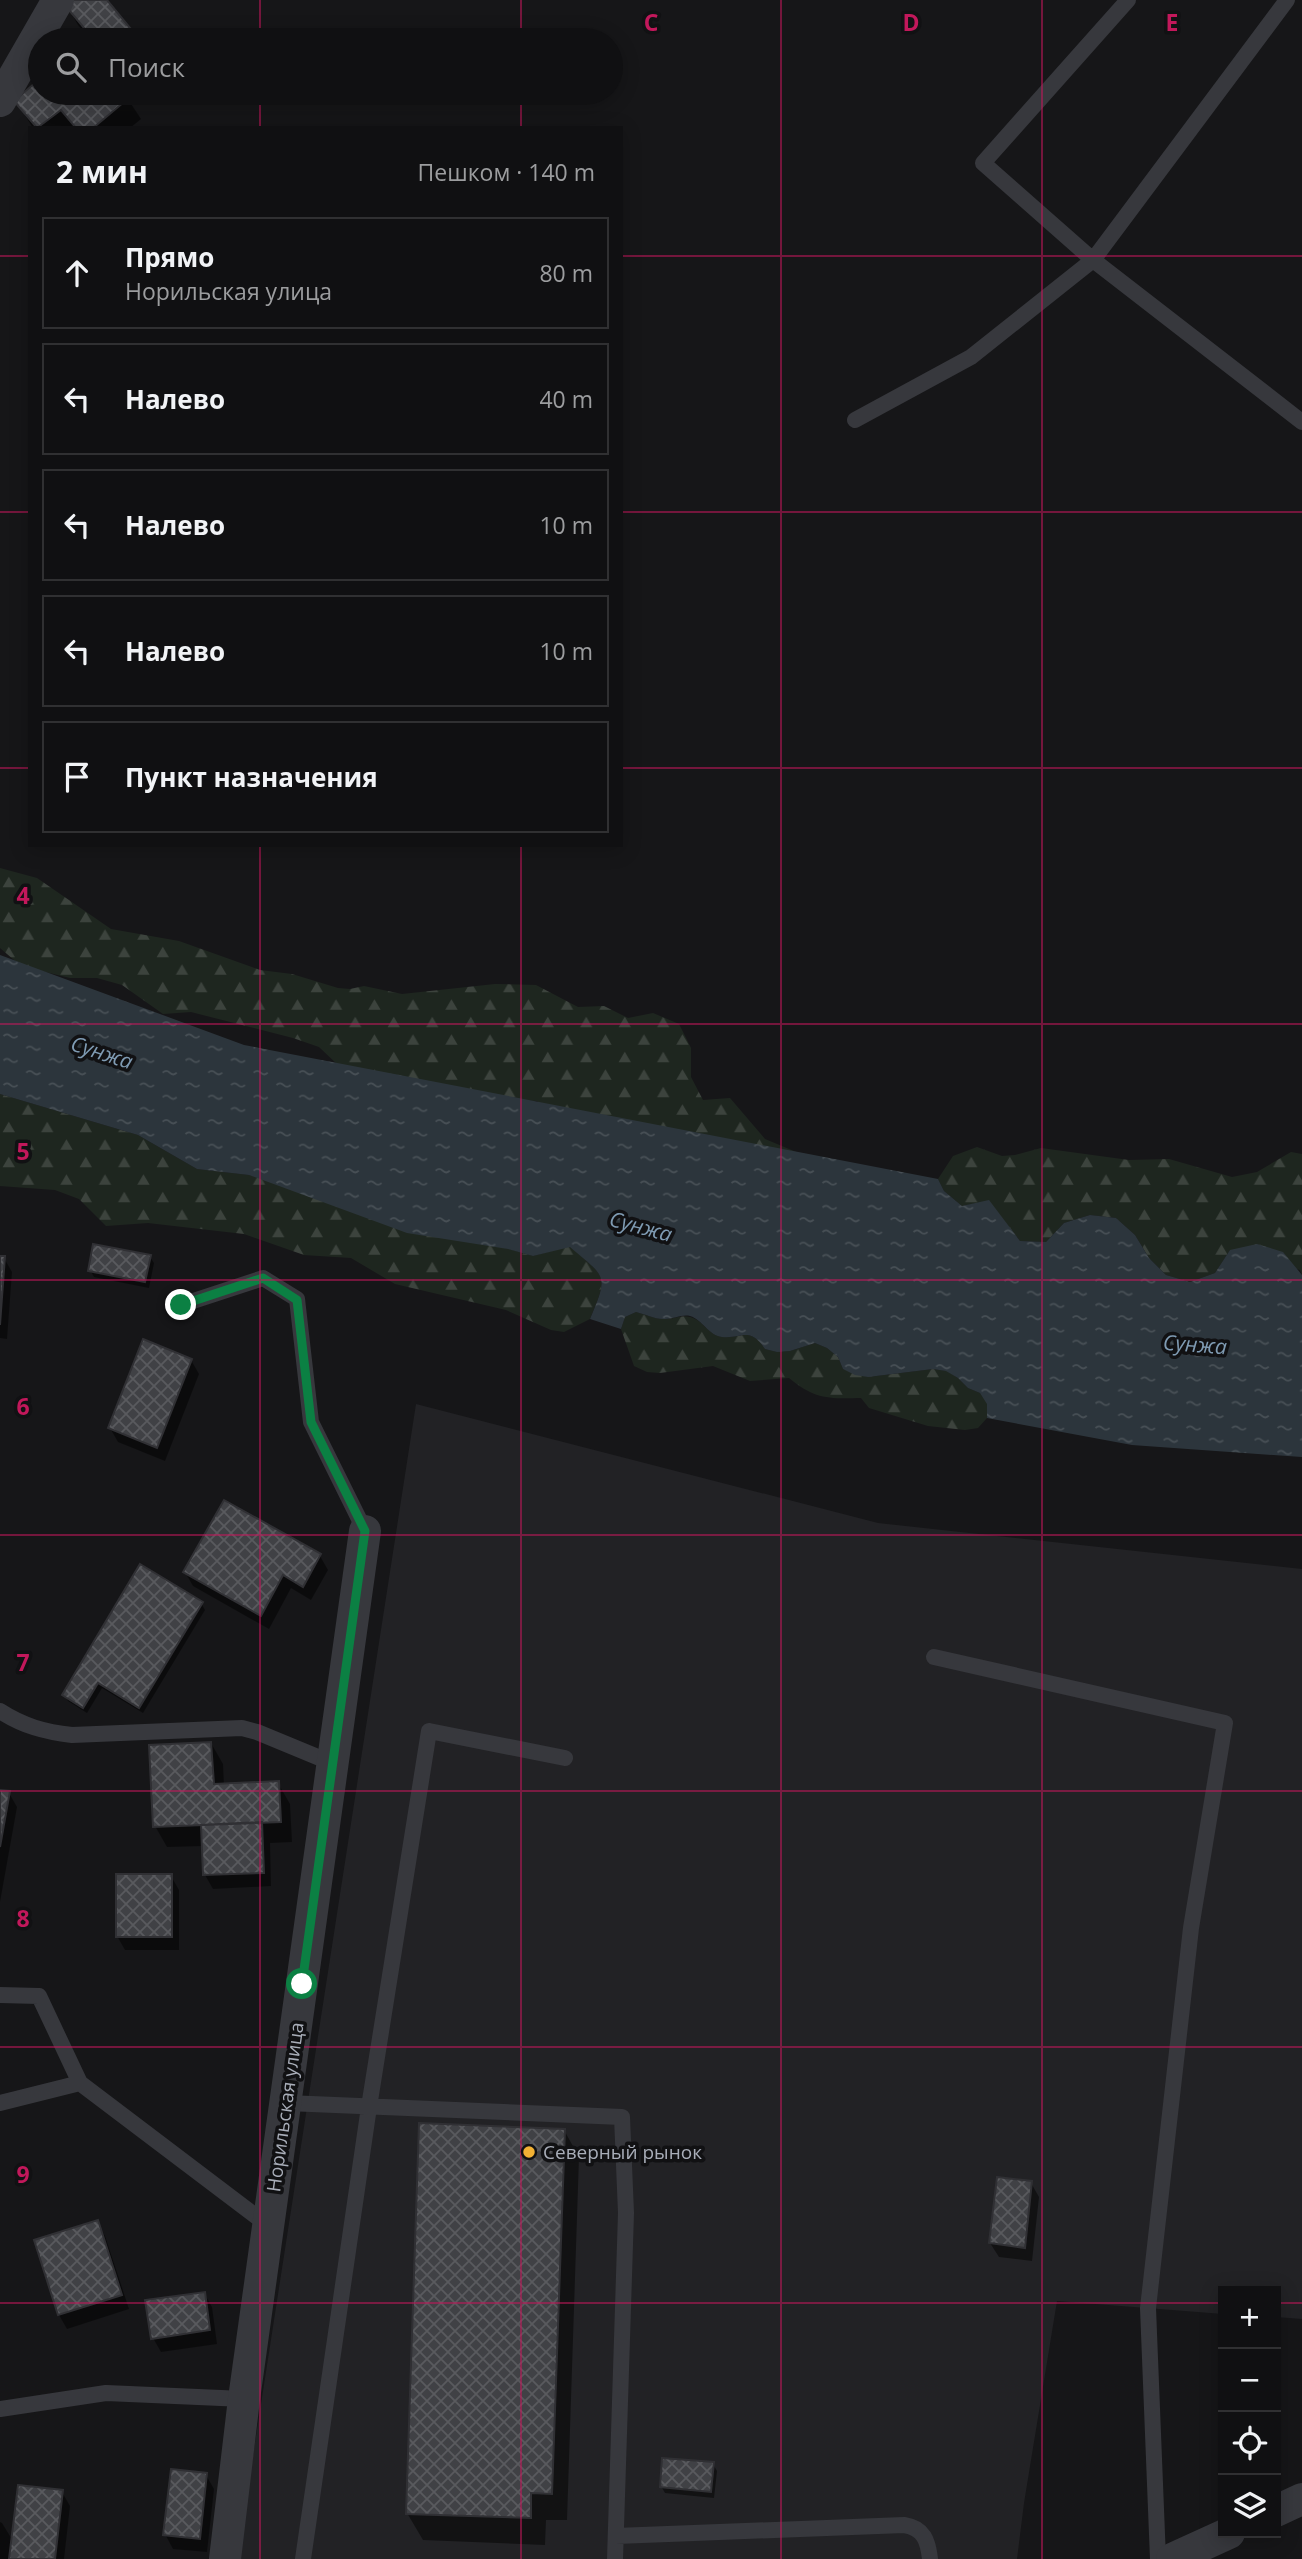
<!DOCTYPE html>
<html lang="ru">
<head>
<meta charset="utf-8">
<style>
	:root { --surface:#101012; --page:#1e1e20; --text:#f1f3f6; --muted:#9c9d9f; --line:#303032 }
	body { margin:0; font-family:"Open Sans",sans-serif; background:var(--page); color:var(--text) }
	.controls { position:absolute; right:21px; bottom:21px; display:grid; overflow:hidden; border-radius:0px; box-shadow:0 4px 18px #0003 }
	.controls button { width:63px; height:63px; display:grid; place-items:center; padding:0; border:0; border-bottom:2px solid var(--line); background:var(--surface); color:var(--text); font:35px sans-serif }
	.stop { position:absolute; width:21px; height:21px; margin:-16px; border:5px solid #0b8043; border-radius:50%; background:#fff }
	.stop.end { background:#0b8043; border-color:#fff; box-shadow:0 2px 7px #0008 }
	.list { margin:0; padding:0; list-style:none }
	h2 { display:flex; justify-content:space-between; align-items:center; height:91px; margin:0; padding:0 28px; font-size:30px }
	h2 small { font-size:23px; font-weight:400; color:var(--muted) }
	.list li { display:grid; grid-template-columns:46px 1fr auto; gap:21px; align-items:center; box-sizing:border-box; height:112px; margin:0 14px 14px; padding:0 14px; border:2px solid var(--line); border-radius:0px }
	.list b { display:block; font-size:26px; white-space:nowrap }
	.list p { margin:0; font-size:23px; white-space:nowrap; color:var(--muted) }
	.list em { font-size:23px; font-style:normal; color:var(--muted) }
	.icon { flex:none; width:38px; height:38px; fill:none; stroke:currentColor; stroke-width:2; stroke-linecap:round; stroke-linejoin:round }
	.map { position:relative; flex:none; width:1302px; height:2559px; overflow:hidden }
	.search { position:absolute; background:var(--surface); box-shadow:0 4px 18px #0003; left:28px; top:28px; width:595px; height:77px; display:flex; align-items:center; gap:18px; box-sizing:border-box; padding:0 24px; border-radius:38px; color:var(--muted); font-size:26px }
	.panel { position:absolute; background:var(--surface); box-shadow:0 4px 18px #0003; left:28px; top:126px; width:595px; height:721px; border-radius:0px }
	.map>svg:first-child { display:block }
	.built { fill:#222225 }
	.forest { fill:url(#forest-firs) }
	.water { fill:url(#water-ripples) }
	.shadow { fill:#0007 }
	.building { fill:url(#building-cross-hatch); stroke:#303034; stroke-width:2 }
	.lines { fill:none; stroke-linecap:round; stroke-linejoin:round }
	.service { stroke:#37383d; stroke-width:16 }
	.minor { stroke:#37383d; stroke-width:32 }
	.route { stroke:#0b8043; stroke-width:9 }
	.grid { fill:none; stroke:#c2185b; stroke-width:2; stroke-opacity:0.55 }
	.poi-dot { fill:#f2b134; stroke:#111113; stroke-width:2.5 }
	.labels { text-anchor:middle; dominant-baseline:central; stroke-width:7; stroke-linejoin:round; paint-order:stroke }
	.street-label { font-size:19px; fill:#a8adb8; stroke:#111113 }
	.poi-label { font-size:19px; fill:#a8adb8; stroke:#111113; text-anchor:start }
	.water-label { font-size:21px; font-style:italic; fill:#7f9bb3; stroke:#111113 }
	.grid-label { font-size:23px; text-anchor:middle; font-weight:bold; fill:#c2185b; stroke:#111113; stroke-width:7; stroke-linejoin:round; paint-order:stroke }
</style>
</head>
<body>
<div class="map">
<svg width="1302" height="2559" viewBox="0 0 1302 2559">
	<defs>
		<pattern id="forest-firs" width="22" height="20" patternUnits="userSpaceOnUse" patternTransform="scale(1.75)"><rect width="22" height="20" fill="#1e261f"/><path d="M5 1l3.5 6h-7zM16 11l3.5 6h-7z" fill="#3c433d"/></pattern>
		<pattern id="water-ripples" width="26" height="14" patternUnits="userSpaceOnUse" patternTransform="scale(1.75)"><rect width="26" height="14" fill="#2c353c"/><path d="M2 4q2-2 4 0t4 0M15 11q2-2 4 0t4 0" fill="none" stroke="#485056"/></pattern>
		<pattern id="building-cross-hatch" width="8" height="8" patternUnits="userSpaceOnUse" patternTransform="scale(1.75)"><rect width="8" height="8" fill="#404145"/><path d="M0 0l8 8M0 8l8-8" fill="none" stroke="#595a5e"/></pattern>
	</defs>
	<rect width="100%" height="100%" fill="#161618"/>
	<!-- built -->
	<path class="built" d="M416,1404L878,1523L1302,1569V2319L1276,2317V2291H1223V2314L1057,2301L1024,2503L1017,2559H237Z"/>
	<!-- forest -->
	<path class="forest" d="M0,868L37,878L111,929L179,941L260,970L292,974L338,988L350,989L364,986L402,994L495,984L536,985L578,1007L604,1006L628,1018L653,1013L679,1024L691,1048V1077L703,1100L730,1098L765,1139L813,1159L553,1120L537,1101L510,1100L338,1065L319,1047L293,1038L191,1012L163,1014L122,985L97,978H70L21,966L0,948Z
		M0,1094L138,1135L197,1169L249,1175L533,1256L570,1246C606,1279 609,1273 590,1319L564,1332L551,1330L506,1310L395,1284L351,1258L304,1255L244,1234L148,1223L106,1226L79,1199L55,1190L0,1186Z
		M977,1147L1002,1156L1015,1155L1041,1148L1129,1160L1169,1159L1232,1177L1257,1172L1291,1152L1302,1154V1275L1300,1270L1230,1250L1215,1273L1190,1282L1166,1275L1149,1258L1135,1235L1116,1218L1090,1215L1064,1223L1046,1242L1020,1241L989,1201L962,1206L944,1191L938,1179L953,1156Z
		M636,1312C645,1314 654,1319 663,1319C672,1320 681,1314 690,1317C703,1320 708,1335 722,1337C743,1339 749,1326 765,1349L777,1352L790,1351L815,1343L827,1348L838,1357L843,1369L868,1377L933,1369L947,1371L958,1378L968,1388L980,1393L988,1404L987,1418L978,1428L965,1430L928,1426L869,1408L861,1398C829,1399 814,1399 789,1378L750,1381L713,1366L660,1373L647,1372L634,1366L621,1329L625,1317Z"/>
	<!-- water -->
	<path class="water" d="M0,955L244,1045L938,1179L944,1191L962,1206L989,1200L1020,1241L1046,1242L1064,1223L1090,1215L1116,1218L1135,1235L1149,1258L1166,1275L1190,1282L1215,1273L1230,1250L1257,1244L1283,1252L1302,1275V1457L1132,1445L987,1418V1404L980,1393L968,1388L958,1378L946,1371L933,1369L868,1377L855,1375L843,1369L838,1357L827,1348L815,1343L790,1351L777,1352L765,1349C749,1326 743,1339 722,1337C708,1335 703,1320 690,1316C681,1314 672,1320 663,1319C654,1319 645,1314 636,1312L625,1317L621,1329L590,1319C609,1274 606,1278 570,1247L533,1256L508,1249L407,1233L249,1175L197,1169L138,1135L0,1094Z"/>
	<!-- shadow -->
	<path class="shadow" d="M105,0L138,40H91L78,25L66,4Z
		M40,66V93H124L141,119L130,128H33L16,101L36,85L30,75Z
		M0,1257L4,1258L12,1272L7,1339L0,1338Z
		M150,1257L154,1263L149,1288L94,1277L90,1270Z
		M191,1360L199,1374L165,1461L118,1442L110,1428Z
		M320,1556L328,1570L311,1600L291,1588L269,1629L193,1586L185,1572Z
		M201,1603L205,1610L143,1713L102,1688L87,1713L68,1701L64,1695Z
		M211,1743L223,1764L224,1786L278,1783L290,1804L292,1842L270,1843L271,1886L213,1889L205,1875L204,1846L167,1847L155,1826Z
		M0,1791L9,1793L17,1807L0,1902Z
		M171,1876L179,1890V1950H125L117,1936Z
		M564,2130L579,2157L567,2520H546L545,2545L423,2540L407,2513Z
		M1031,2183L1039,2197L1032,2261L999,2257L990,2243Z
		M97,2222L105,2236L129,2309L67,2329L59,2315L36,2241Z
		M204,2293L212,2307L217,2344L161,2352L153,2338Z
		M713,2464L717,2471L714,2498L665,2493L661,2486Z
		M206,2475L214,2489L207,2552L173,2549L165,2534Z
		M62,2492L70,2506L64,2559H0V2522L2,2523L13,2541Z"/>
	<!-- building -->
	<path class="building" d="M68,0H107L140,40H94L64,4Z
		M40,64V93H126L130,97L93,128H76L61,110L37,128L14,101L35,83L27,75Z
		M93,1244L151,1255L145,1282L88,1271Z
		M0,1256H5L0,1325Z
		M143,1339L192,1359L157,1448L108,1428Z
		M224,1500L321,1554L303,1587L283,1575L261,1616L183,1572Z
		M140,1564L203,1602L139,1708L98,1683L83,1708L62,1695Z
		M211,1742L214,1784L279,1781L281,1822L153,1827L149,1745Z
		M0,1790L10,1791L0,1847Z
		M262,1822L264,1873L203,1875L201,1825Z
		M116,1874H172V1937H116Z
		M419,2123L565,2129L552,2494L531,2493V2518L406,2514Z
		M997,2177L1032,2181L1025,2248L989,2243Z
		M98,2220L122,2295L58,2315L34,2240Z
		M205,2292L210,2330L151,2339L145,2300Z
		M662,2458L714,2462L711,2492L660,2487Z
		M171,2469L207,2473L200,2539L163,2535Z
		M18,2485L63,2490L55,2559H9Z"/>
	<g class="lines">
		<!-- service -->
		<path class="service" d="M1128,0L983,163L1093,260L1287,0
			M855,420L971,357L1093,260L1302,422
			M181,1305L263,1278L297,1299L311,1422L365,1531
			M934,1657L1225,1723L1191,1928L1148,2308L1158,2559
			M0,1711C23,1726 45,1732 72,1735L242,1728L257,1732L332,1763
			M0,1995L39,1996L80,2083L269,2226
			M0,2103L80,2083
			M287,2103L622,2117L626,2213L615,2559
			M0,2409L106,2393L244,2399
			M616,2536L904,2525C924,2528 928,2541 930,2559
			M303,2559L369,2107L429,1731L565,1758"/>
		<!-- minor -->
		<path class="minor" d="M0,101L58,0
			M1276,2511L1302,2499
			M225,2559L244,2399L365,1531
			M1172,2559L1229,2533"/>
	</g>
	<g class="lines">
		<!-- route -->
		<path class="route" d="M181,1305L263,1278L297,1300L311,1422L365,1531L302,1984"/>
	</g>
	<!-- grid -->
	<path class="grid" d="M260,0V40M521,0V40M781,0V2559M1042,0V2559M260,93V128M521,93V128M0,256H30M621,256H1302M0,512H30M621,512H1302M0,768H30M621,768H1302M260,845V2559M521,845V2559M0,1024H1302M0,1280H1302M0,1535H1302M0,1791H1302M0,2047H1302M0,2303H1223M1276,2303H1302"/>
	<!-- markers -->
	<circle class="poi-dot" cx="529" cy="2152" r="7"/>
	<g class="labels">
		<!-- street labels -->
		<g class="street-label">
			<text transform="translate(285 2107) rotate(-82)">Норильская улица</text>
		</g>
		<!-- poi labels -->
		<g class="poi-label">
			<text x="543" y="2152">Северный рынок</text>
		</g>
		<!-- water labels -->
		<g class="water-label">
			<text transform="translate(102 1052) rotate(18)">Сунжа</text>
			<text transform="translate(641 1226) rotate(15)">Сунжа</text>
			<text transform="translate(1195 1344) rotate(4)">Сунжа</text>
		</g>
	</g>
	<g class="grid-label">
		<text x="651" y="31">C</text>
		<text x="911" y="31">D</text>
		<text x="1172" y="31">E</text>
		<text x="23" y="904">4</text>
		<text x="23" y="1160">5</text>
		<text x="23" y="1415">6</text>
		<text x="23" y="1671">7</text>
		<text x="23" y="1927">8</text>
		<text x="23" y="2183">9</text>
	</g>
</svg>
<div class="controls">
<button>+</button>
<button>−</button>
<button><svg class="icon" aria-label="locate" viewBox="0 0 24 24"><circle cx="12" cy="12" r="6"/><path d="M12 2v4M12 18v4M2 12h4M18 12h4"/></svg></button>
<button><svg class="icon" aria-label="layers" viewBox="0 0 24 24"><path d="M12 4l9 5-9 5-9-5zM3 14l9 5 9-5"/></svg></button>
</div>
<div class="stop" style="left:302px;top:1984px"></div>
<div class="stop end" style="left:181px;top:1305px"></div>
<div class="search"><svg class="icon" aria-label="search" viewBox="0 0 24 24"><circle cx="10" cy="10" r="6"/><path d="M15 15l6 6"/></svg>Поиск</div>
<section class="panel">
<h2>2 мин<small>Пешком · 140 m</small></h2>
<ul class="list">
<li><svg class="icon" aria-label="ahead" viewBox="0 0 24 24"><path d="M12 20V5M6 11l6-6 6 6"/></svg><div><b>Прямо</b><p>Норильская улица</p></div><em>80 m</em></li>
<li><svg class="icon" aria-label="left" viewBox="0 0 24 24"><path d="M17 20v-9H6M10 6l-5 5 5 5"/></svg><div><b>Налево</b></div><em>40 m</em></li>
<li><svg class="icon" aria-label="left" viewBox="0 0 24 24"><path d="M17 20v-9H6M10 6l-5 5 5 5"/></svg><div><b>Налево</b></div><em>10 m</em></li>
<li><svg class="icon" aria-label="left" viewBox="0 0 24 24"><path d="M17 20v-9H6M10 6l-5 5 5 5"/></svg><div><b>Налево</b></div><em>10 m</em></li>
<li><svg class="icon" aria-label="arrive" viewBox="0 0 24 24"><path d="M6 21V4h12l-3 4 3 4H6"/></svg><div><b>Пункт назначения</b></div></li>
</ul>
</section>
</div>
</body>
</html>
